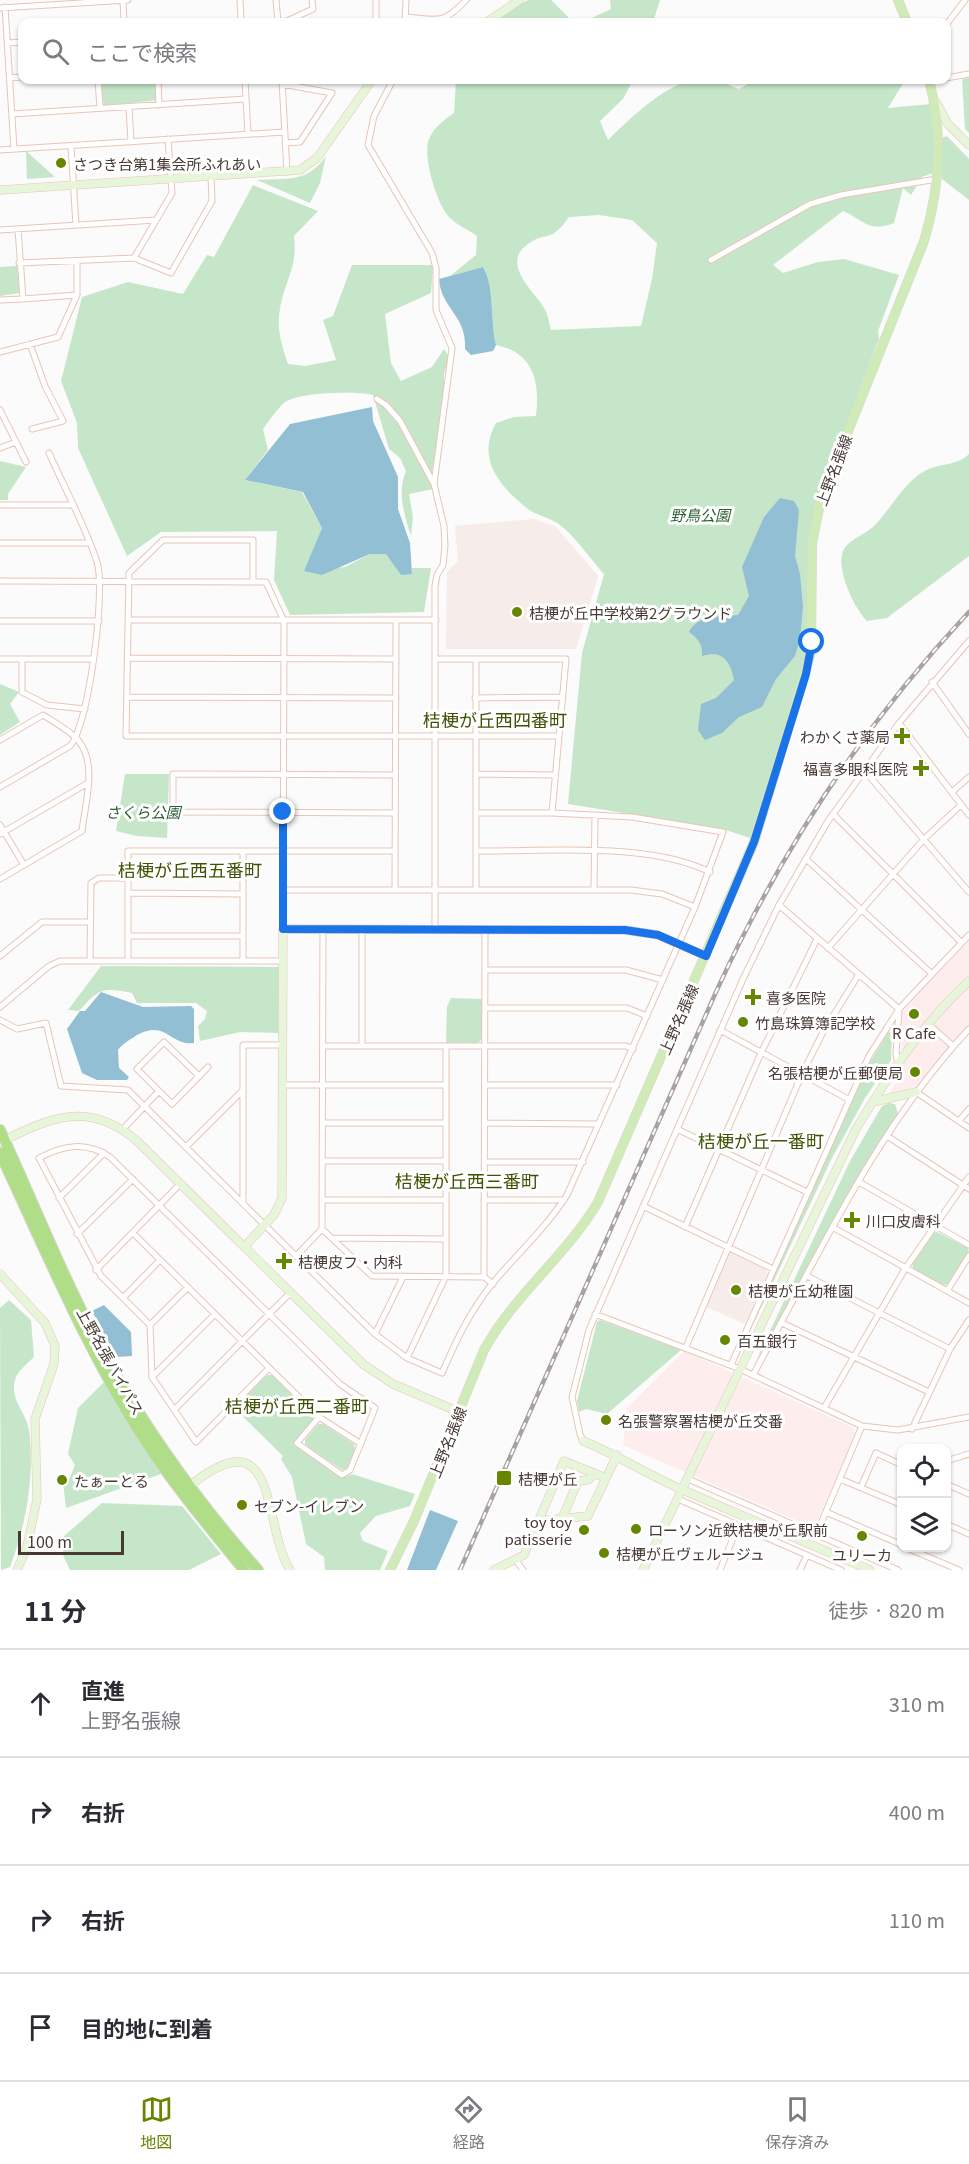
<!DOCTYPE html>
<html lang="ja">
<head>
<meta charset="utf-8">
<style>
	:root { --surface:#fff; --page:#f7f7f7; --text:#2b2b33; --muted:#7c7c81; --line:#e1e1e2; --accent:#668600 }
	body { margin:0; font-family:Georgia,"Noto Sans JP",serif; background:var(--page); color:var(--text) }
	.controls { position:absolute; right:18px; bottom:18px; display:grid; overflow:hidden; border-radius:12px; box-shadow:0 2px 4px #0004 }
	.controls button { width:54px; height:54px; display:grid; place-items:center; padding:0; border:0; border-bottom:2px solid var(--line); background:var(--surface); color:var(--text); font:30px sans-serif }
	.scale { position:absolute; left:18px; bottom:15px; width:106px; box-sizing:border-box; padding-left:6px; border:3px solid #483934; border-top:0; font-size:16px; line-height:21px; white-space:nowrap; color:#483934; -webkit-text-stroke:4px #fff; paint-order:stroke }
	.stop { position:absolute; width:18px; height:18px; margin:-14px; border:4px solid #1a73e8; border-radius:50%; background:#fff }
	.stop.end { background:#1a73e8; border-color:#fff; box-shadow:0 2px 6px #0008 }
	.list { margin:0; padding:0; list-style:none }
	h2 { display:flex; justify-content:space-between; align-items:center; height:78px; margin:0; padding:0 24px; font-size:26px }
	h2 small { font-size:20px; font-weight:400; color:var(--muted) }
	.list li { display:grid; grid-template-columns:39px 1fr auto; gap:18px; align-items:center; box-sizing:border-box; height:108px; padding:0 24px; border-top:2px solid var(--line) }
	.list b { display:block; font-size:22px; white-space:nowrap }
	.list p { margin:0; font-size:20px; white-space:nowrap; color:var(--muted) }
	.list em { font-size:20px; font-style:normal; color:var(--muted) }
	.icon { flex:none; width:33px; height:33px; fill:none; stroke:currentColor; stroke-width:2; stroke-linecap:round; stroke-linejoin:round }
	.map { position:relative; flex:none; width:969px; height:1570px; overflow:hidden }
	.search { position:absolute; background:var(--surface); box-shadow:0 2px 4px #0004; left:18px; right:18px; top:18px; height:66px; display:flex; align-items:center; gap:15px; box-sizing:border-box; padding:0 21px; border-radius:12px; color:var(--muted); font-size:22px }
	.sheet { height:510px; background:var(--surface) }
	nav { display:flex; justify-content:space-around; align-items:center; box-sizing:border-box; height:84px; border-top:2px solid var(--line); background:var(--surface); font-size:16px; color:var(--muted) }
	nav a { display:grid; justify-items:center; gap:3px }
	nav .on { color:var(--accent) }
	.map>svg:first-child { display:block }
	.commercial { fill:#fdedec }
	.built { fill:#f6ece9 }
	.green { fill:#c6e6c9; fill-rule:evenodd }
	.water { fill:#92bfd3 }
	.lines { fill:none; stroke-linecap:round; stroke-linejoin:round }
	.street-casing { stroke:#eac4b7; stroke-width:7 }
	.secondary-casing { stroke:#eac4b7; stroke-width:9 }
	.primary-casing { stroke:#dad7d6; stroke-width:10 }
	.highway-casing { stroke:#dad7d6; stroke-width:12 }
	.street { stroke:#fff; stroke-width:5 }
	.secondary { stroke:#e7f5db; stroke-width:8 }
	.primary { stroke:#d0ebb8; stroke-width:9 }
	.highway { stroke:#b0dd88; stroke-width:10 }
	.rail-casing { stroke:#a9a2a0; stroke-width:4.5 }
	.rail { stroke:#fff; stroke-width:2; stroke-dasharray:7; stroke-linecap:butt }
	.route { stroke:#1a73e8; stroke-width:8 }
	.poi-dot { fill:#668600; stroke:#fff; stroke-width:2 }
	.labels { text-anchor:middle; dominant-baseline:central; stroke-width:6; stroke-linejoin:round; paint-order:stroke }
	.poi-label { font-size:15px; fill:#483934; stroke:#fff; text-anchor:start }
	.street-label { font-size:15px; fill:#483934; stroke:#fff }
	.park-label { font-size:15px; font-style:italic; fill:#2a5c33; stroke:#fff }
	.quarter-label { font-size:18px; fill:#3e5203; stroke:#fff }
</style>
</head>
<body>
<div class="map">
<svg width="969" height="1570" viewBox="0 0 969 1570">
	<rect width="100%" height="100%" fill="#fbfbfb"/>
	<!-- commercial -->
	<path class="commercial" d="M969,940V1025L917,1086L888,1095L901,1076L903,1012L932,976Z
		M684,1351L854,1428L856,1433L815,1525L812,1527L623,1445L627,1408Z"/>
	<!-- built -->
	<path class="built" d="M534,519L555,526L598,576L576,649H446L447,572L458,561L455,526Z
		M732,1253L765,1269L768,1273L745,1324L706,1307L728,1254Z"/>
	<!-- green -->
	<path class="green" d="M528,0H551L573,22H492Z
		M610,0H660L653,22H583L611,9Z
		M969,78V133L965,129L962,79Z
		M100,80H155L157,100L104,106Z
		M456,80H633L623,99L600,121L608,140C633,116 679,69 717,80C724,82 732,87 739,89L755,80H905L888,108L931,104L935,162L933,173L922,177L911,195L903,188L894,223C868,233 864,220 843,211L773,265L783,273L818,262L844,259L899,275L878,331L879,339L815,506L805,661L750,838L723,829L568,804L582,653L604,574C591,560 573,533 557,523C548,517 536,515 528,509C499,486 476,459 496,423L514,417L536,416C540,382 534,353 496,345C490,321 495,287 483,267L450,276L476,255L477,236C469,230 457,225 450,218C437,206 422,155 429,139C434,127 444,120 454,113ZM599,215L632,220L657,243L652,279L641,326L551,330C549,323 548,314 544,308C537,294 499,264 528,244C547,230 549,245 569,217Z
		M947,136L969,159V200L942,179V138Z
		M26,151L55,177L27,179Z
		M326,156L320,183L310,203L257,180C288,178 307,183 326,156Z
		M253,185L318,211L294,236C298,268 285,279 280,309C276,328 282,346 288,364L305,366L336,360L323,320L333,316L352,265H433L431,293L385,314L391,363L401,381L432,367L444,349L449,357L444,374V402L431,477L433,489L409,494L413,517L411,536C404,514 397,493 406,471L400,458L389,449L373,395C355,391 298,392 284,403C276,410 269,421 263,429L268,450L245,480L302,492L322,528L305,571L345,567L370,554H386L412,574V568H431L424,612L290,615L274,580L277,531L161,532L127,556L78,448L77,423L61,381L82,297L128,282L183,294L207,255L214,257Z
		M17,266L20,293L0,296V267Z
		M969,454V556L887,618L867,621C854,608 834,566 844,549C849,540 865,534 873,527C892,509 905,478 931,468C943,464 960,464 969,454Z
		M0,461L26,467L8,494V500H0Z
		M0,684L19,692L10,704L20,722L0,735Z
		M125,774H169L167,838L137,836L116,831Z
		M101,966L280,967L278,1033L240,1032L200,1041L198,1026L205,1019L207,1011L196,1003H137L132,993C102,987 99,989 79,1011L68,1010Z
		M451,998L482,999V1039L478,1043H446L447,1007Z
		M889,1031L892,1034L891,1060L865,1098L832,1158L741,1350L864,1072Z
		M889,1103L895,1104L898,1114L849,1194L754,1365L850,1161L882,1106Z
		M937,1232L968,1248L969,1253L949,1284L944,1285L914,1270L912,1264L933,1233Z
		M9,1300L31,1320L34,1357C29,1362 19,1370 16,1377C8,1399 26,1411 29,1430C35,1475 26,1525 10,1567L1,1570L0,1308Z
		M600,1320L681,1350L607,1414L586,1409L579,1412L577,1401L597,1322Z
		M267,1375H272L313,1415V1421L293,1444L342,1478L352,1474L415,1494L410,1506L376,1516L360,1533L363,1541L388,1551L380,1570H325L324,1557L306,1544L292,1477L281,1459L283,1456L234,1408Z
		M104,1382L161,1474L66,1508L63,1482L69,1480L75,1465L68,1454L78,1408Z
		M318,1424H323L354,1444L355,1450L348,1468L342,1470L305,1445V1440Z
		M102,1503L182,1506L221,1554L189,1570H70L63,1555L64,1536Z"/>
	<!-- water -->
	<path class="water" d="M483,267C495,287 490,321 496,345L493,351L471,355L465,349C467,315 441,309 439,279Z
		M372,407L373,421L398,477V509L410,543L412,574L401,575L386,554H370L322,575L304,571L322,528L303,492L245,480L290,424Z
		M780,498L794,501L799,510L795,556L800,574L803,607L800,639L795,656L776,679L762,707L739,717L722,733L705,740L698,730L701,704L716,698L734,680C730,661 723,650 702,656C703,644 698,639 689,632C698,614 721,617 738,615L749,596L742,567L764,517Z
		M101,992L143,1007L191,1006L194,1009V1043C170,1046 166,1019 137,1035C130,1040 123,1043 118,1050L119,1068L129,1077L127,1080H97L82,1073L67,1029L80,1011H85Z
		M104,1305L131,1332L132,1356L116,1357L92,1311Z
		M430,1510L458,1521L436,1570H407Z"/>
	<g class="lines">
		<!-- street casing -->
		<g class="street-casing">
			<path id="street" d="M123,0L124,22
				M240,0L241,22
				M276,0L278,22
				M5,7L14,149
				M0,8L128,0
				M406,17C438,20 443,25 466,0
				M285,22L313,9L312,0
				M376,22V0
				M405,22L406,0
				M946,25L965,0
				M8,43L22,42
				M10,78L22,77
				M946,78L969,74
				M98,80L100,108
				M158,80L159,105
				M245,80L248,134
				M282,80L287,172
				M393,80L374,116L368,145L432,253L436,268V310L452,348L434,484L444,526L445,546L443,565L437,575L435,586V930
				M282,84L332,93L300,142L285,143
				M129,107L131,142
				M12,114L246,99
				M71,146L76,225
				M0,150L284,132
				M18,229L23,299L77,295
				M0,230L156,220
				M134,258L172,193L168,139
				M711,260L810,204L841,195L937,179
				M19,263L134,258L171,273L212,201L211,177
				M0,300L23,299
				M30,344L45,386L63,421L32,429
				M0,352L58,337L77,295V261
				M377,399L386,405L400,421L434,484
				M0,410L26,462
				M0,448L16,442
				M0,505H72
				M0,543H89
				M0,581L266,582L284,621L283,929
				M253,582V540H163L129,573L126,736H559
				M129,620H436
				M0,621H99
				M127,658L396,659
				M0,659H93
				M22,659V692L47,705L85,709
				M435,659H566L552,813
				M476,659V890
				M932,682L969,734
				M127,697L396,698
				M475,698L563,697
				M899,723L969,815
				M0,740L43,715C54,722 69,730 78,740C98,764 85,803 82,831L0,879
				M864,770L969,892
				M476,774L555,775
				M395,775L173,774V812L395,813
				M0,787L70,746C89,726 106,589 97,562C85,525 65,489 49,453
				M952,792L969,777
				M833,814L961,942
				M0,825L24,865
				M0,834L88,783
				M476,851C546,852 647,841 710,872
				M806,859L931,973
				M395,889L396,621
				M283,890H631L662,894L695,907
				M594,890L595,815
				M128,893L243,894
				M779,905L899,1009
				M128,936H243
				M828,948L924,839L961,805
				M0,956L42,922H90
				M90,961L91,883L99,878H128
				M128,961V851H395
				M243,961V851
				M485,970H626L663,980
				M0,1007L49,966L60,961H283
				M485,1008H627L647,1016
				M0,1020L17,1029L46,1023L61,1086L128,1090L375,1334L407,1358L442,1373C456,1341 470,1311 492,1284C517,1254 546,1228 567,1195L695,907L723,832L632,817L552,813H476
				M928,1024L953,1046
				M720,1030L848,1099
				M323,1046H626L633,1049
				M362,1046V929
				M898,1064L896,1054L899,1011
				M283,1085H446
				M485,1085H617
				M159,1091L172,1104L208,1067
				M916,1092L969,1128
				M959,1121L969,1109
				M323,1123H446
				M485,1123L598,1124
				M677,1129L807,1192
				M122,1130L159,1091L137,1069L164,1042L199,1076
				M887,1136L969,1189
				M186,1147L243,1090
				M323,1161H446
				M485,1162H583
				M859,1182L969,1245
				M59,1198L104,1153
				M323,1200H446
				M484,1200H564
				M243,1203V1045H283
				M643,1206L773,1269
				M685,1227L761,1053L817,939
				M834,1228L969,1303
				M322,1229L372,1276L484,1277L493,1284
				M133,1233L319,1417L361,1444
				M77,1234L133,1179
				M332,1238L446,1239
				M296,1256L322,1229L323,929
				M96,1270L180,1184
				M807,1276L950,1349
				M484,1277L485,930
				M947,1291L969,1256
				M123,1298L160,1260
				M595,1314L740,1369L862,1426L898,1430L969,1417
				M782,1323L929,1392
				M150,1325L188,1287
				M375,1334L403,1277
				M686,1347L802,1074L822,1034L859,974
				M407,1358L446,1276V1047
				M731,1365L869,1056L899,1009L969,935
				M269,1368L196,1442L152,1377L150,1325L101,1276L39,1158C64,1145 86,1141 110,1157L340,1384L375,1408L350,1470L342,1475L297,1443L319,1417
				M753,1375C818,1256 876,1129 969,1029
				M152,1377L215,1314
				M824,1408L905,1269L969,1177
				M174,1410L290,1293
				M912,1429L950,1349L969,1320
				M583,1441L580,1434L572,1397L589,1330L743,979L779,905L828,821L899,723L969,641
				M946,1461L969,1454
				M688,1479L898,1570
				M840,1479L902,1505
				M946,1484L969,1494
				M861,1487L876,1453L902,1465
				M678,1499L841,1570
				M826,1512L902,1545
				M946,1524L969,1534
				M816,1535L862,1426
				M907,1548L959,1570
				M515,1559L523,1570
				M720,1570L738,1526
				M800,1570L807,1555"/>
		</g>
		<!-- secondary casing -->
		<g class="secondary-casing">
			<path id="secondary" d="M487,22L520,0
				M936,102L948,124L969,145
				M0,190L300,170L317,158L372,80
				M873,1102L916,1092
				M1,1142C51,1117 89,1100 137,1141L364,1365L393,1384L459,1412
				M244,1247L274,1215L282,1198L283,929L625,930L658,935L706,956
				M0,1274L45,1323L55,1346L54,1364L35,1419L37,1499L27,1547L17,1570
				M583,1441C618,1455 648,1475 683,1490C745,1517 807,1543 870,1570
				M187,1488C281,1411 261,1524 290,1570
				M562,1519L578,1481L588,1480L595,1474
				M539,1521L588,1516L617,1455
				M494,1570L524,1555L564,1461L606,1478
				M643,1570L856,1129C888,1076 923,1023 969,981"/>
		</g>
		<!-- primary casing -->
		<g class="primary-casing">
			<path id="primary" d="M898,0L907,22
				M390,1570L414,1521L484,1350C514,1295 566,1256 598,1202L754,842L811,652L812,543L821,499L924,241C940,188 943,133 929,80"/>
		</g>
		<!-- highway casing -->
		<g class="highway-casing">
			<path id="highway" d="M0,1130C37,1210 69,1294 113,1370C154,1441 203,1508 258,1570
				M0,1153C45,1249 86,1349 144,1439C174,1485 209,1527 244,1570"/>
		</g>
		<!-- street -->
		<use href="#street" class="street"/>
		<!-- secondary -->
		<use href="#secondary" class="secondary"/>
		<!-- primary -->
		<use href="#primary" class="primary"/>
		<!-- highway -->
		<use href="#highway" class="highway"/>
		<!-- rail casing -->
		<g class="rail-casing">
			<path id="rail" d="M460,1570L716,992C780,852 863,725 969,612"/>
		</g>
		<!-- rail -->
		<use href="#rail" class="rail"/>
	</g>
	<g class="lines">
		<!-- route -->
		<path class="route" d="M283,812V929L625,930L658,935L706,956L754,842L806,674L812,642"/>
	</g>
	<!-- markers -->
	<g class="poi-dot">
		<circle cx="61" cy="163" r="6"/>
		<circle cx="517" cy="612" r="6"/>
		<path d="M899 727h6v6h6v6h-6v6h-6v-6h-6v-6h6z"/>
		<path d="M918 759h6v6h6v6h-6v6h-6v-6h-6v-6h6z"/>
		<path d="M750 988h6v6h6v6h-6v6h-6v-6h-6v-6h6z"/>
		<circle cx="914" cy="1014" r="6"/>
		<circle cx="743" cy="1022" r="6"/>
		<circle cx="915" cy="1072" r="6"/>
		<path d="M849 1211h6v6h6v6h-6v6h-6v-6h-6v-6h6z"/>
		<path d="M281 1252h6v6h6v6h-6v6h-6v-6h-6v-6h6z"/>
		<circle cx="736" cy="1290" r="6"/>
		<circle cx="725" cy="1340" r="6"/>
		<circle cx="606" cy="1420" r="6"/>
		<rect x="496" y="1470" width="16" height="16" rx="3"/>
		<circle cx="62" cy="1480" r="6"/>
		<circle cx="242" cy="1505" r="6"/>
		<circle cx="636" cy="1529" r="6"/>
		<circle cx="584" cy="1530" r="6"/>
		<circle cx="862" cy="1536" r="6"/>
		<circle cx="604" cy="1553" r="6"/>
	</g>
	<g class="labels">
		<!-- poi labels -->
		<g class="poi-label">
			<text x="73" y="163">さつき台第1集会所ふれあい</text>
			<text x="529" y="612">桔梗が丘中学校第2グラウンド</text>
			<text x="890" y="736" text-anchor="end">わかくさ薬局</text>
			<text x="908" y="768" text-anchor="end">福喜多眼科医院</text>
			<text x="766" y="997">喜多医院</text>
			<text x="755" y="1022">竹島珠算簿記学校</text>
			<text x="914" y="1032" text-anchor="middle">R Cafe</text>
			<text x="903" y="1072" text-anchor="end">名張桔梗が丘郵便局</text>
			<text x="866" y="1220">川口皮膚科</text>
			<text x="298" y="1261">桔梗皮フ・内科</text>
			<text x="748" y="1290">桔梗が丘幼稚園</text>
			<text x="737" y="1340">百五銀行</text>
			<text x="618" y="1420">名張警察署桔梗が丘交番</text>
			<text x="518" y="1478">桔梗が丘</text>
			<text x="74" y="1480">たぁーとる</text>
			<text x="254" y="1505">セブン-イレブン</text>
			<text x="572" y="1521" text-anchor="end">toy toy<tspan x="572" dy="17">patisserie</tspan></text>
			<text x="648" y="1529">ローソン近鉄桔梗が丘駅前</text>
			<text x="616" y="1553">桔梗が丘ヴェルージュ</text>
			<text x="862" y="1554" text-anchor="middle">ユリーカ</text>
		</g>
		<!-- street labels -->
		<g class="street-label">
			<text transform="translate(833 470) rotate(-69)">上野名張線</text>
			<text transform="translate(678 1019) rotate(-66)">上野名張線</text>
			<text transform="translate(111 1361) rotate(61)">上野名張バイパス</text>
			<text transform="translate(447 1442) rotate(-68)">上野名張線</text>
		</g>
		<!-- park labels -->
		<g class="park-label">
			<text x="700" y="514">野鳥公園</text>
			<text x="143" y="811">さくら公園</text>
		</g>
		<!-- quarter labels -->
		<g class="quarter-label">
			<text x="495" y="719">桔梗が丘西四番町</text>
			<text x="190" y="869">桔梗が丘西五番町</text>
			<text x="761" y="1140">桔梗が丘一番町</text>
			<text x="467" y="1180">桔梗が丘西三番町</text>
			<text x="297" y="1405">桔梗が丘西二番町</text>
		</g>
	</g>
</svg>
<div class="controls">
<button><svg class="icon" aria-label="locate" viewBox="0 0 24 24"><circle cx="12" cy="12" r="6"/><path d="M12 2v4M12 18v4M2 12h4M18 12h4"/></svg></button>
<button><svg class="icon" aria-label="layers" viewBox="0 0 24 24"><path d="M12 4l9 5-9 5-9-5zM3 14l9 5 9-5"/></svg></button>
</div>
<div class="scale">100 m</div>
<div class="stop" style="left:812px;top:642px"></div>
<div class="stop end" style="left:283px;top:812px"></div>
<div class="search"><svg class="icon" aria-label="search" viewBox="0 0 24 24"><circle cx="10" cy="10" r="6"/><path d="M15 15l6 6"/></svg>ここで検索</div>
</div>
<section class="sheet">
<h2>11 分<small>徒歩 · 820 m</small></h2>
<ul class="list">
<li><svg class="icon" aria-label="ahead" viewBox="0 0 24 24"><path d="M12 20V5M6 11l6-6 6 6"/></svg><div><b>直進</b><p>上野名張線</p></div><em>310 m</em></li>
<li><svg class="icon" aria-label="right" viewBox="0 0 24 24"><path d="M7 20v-9h11M14 6l5 5-5 5"/></svg><div><b>右折</b></div><em>400 m</em></li>
<li><svg class="icon" aria-label="right" viewBox="0 0 24 24"><path d="M7 20v-9h11M14 6l5 5-5 5"/></svg><div><b>右折</b></div><em>110 m</em></li>
<li><svg class="icon" aria-label="arrive" viewBox="0 0 24 24"><path d="M6 21V4h12l-3 4 3 4H6"/></svg><div><b>目的地に到着</b></div></li>
</ul>
</section>
<nav>
<a class="on"><svg class="icon" aria-label="map" viewBox="0 0 24 24"><path d="M3 6l6-2 6 2 6-2v14l-6 2-6-2-6 2zM9 4v14M15 6v14"/></svg>地図</a>
<a><svg class="icon" aria-label="directions" viewBox="0 0 24 24"><path d="M12 3l9 9-9 9-9-9zM9 14v-3h6M13 9l2 2-2 2"/></svg>経路</a>
<a><svg class="icon" aria-label="saved" viewBox="0 0 24 24"><path d="M7 4h10v16l-5-4-5 4z"/></svg>保存済み</a>
</nav>
</body>
</html>
